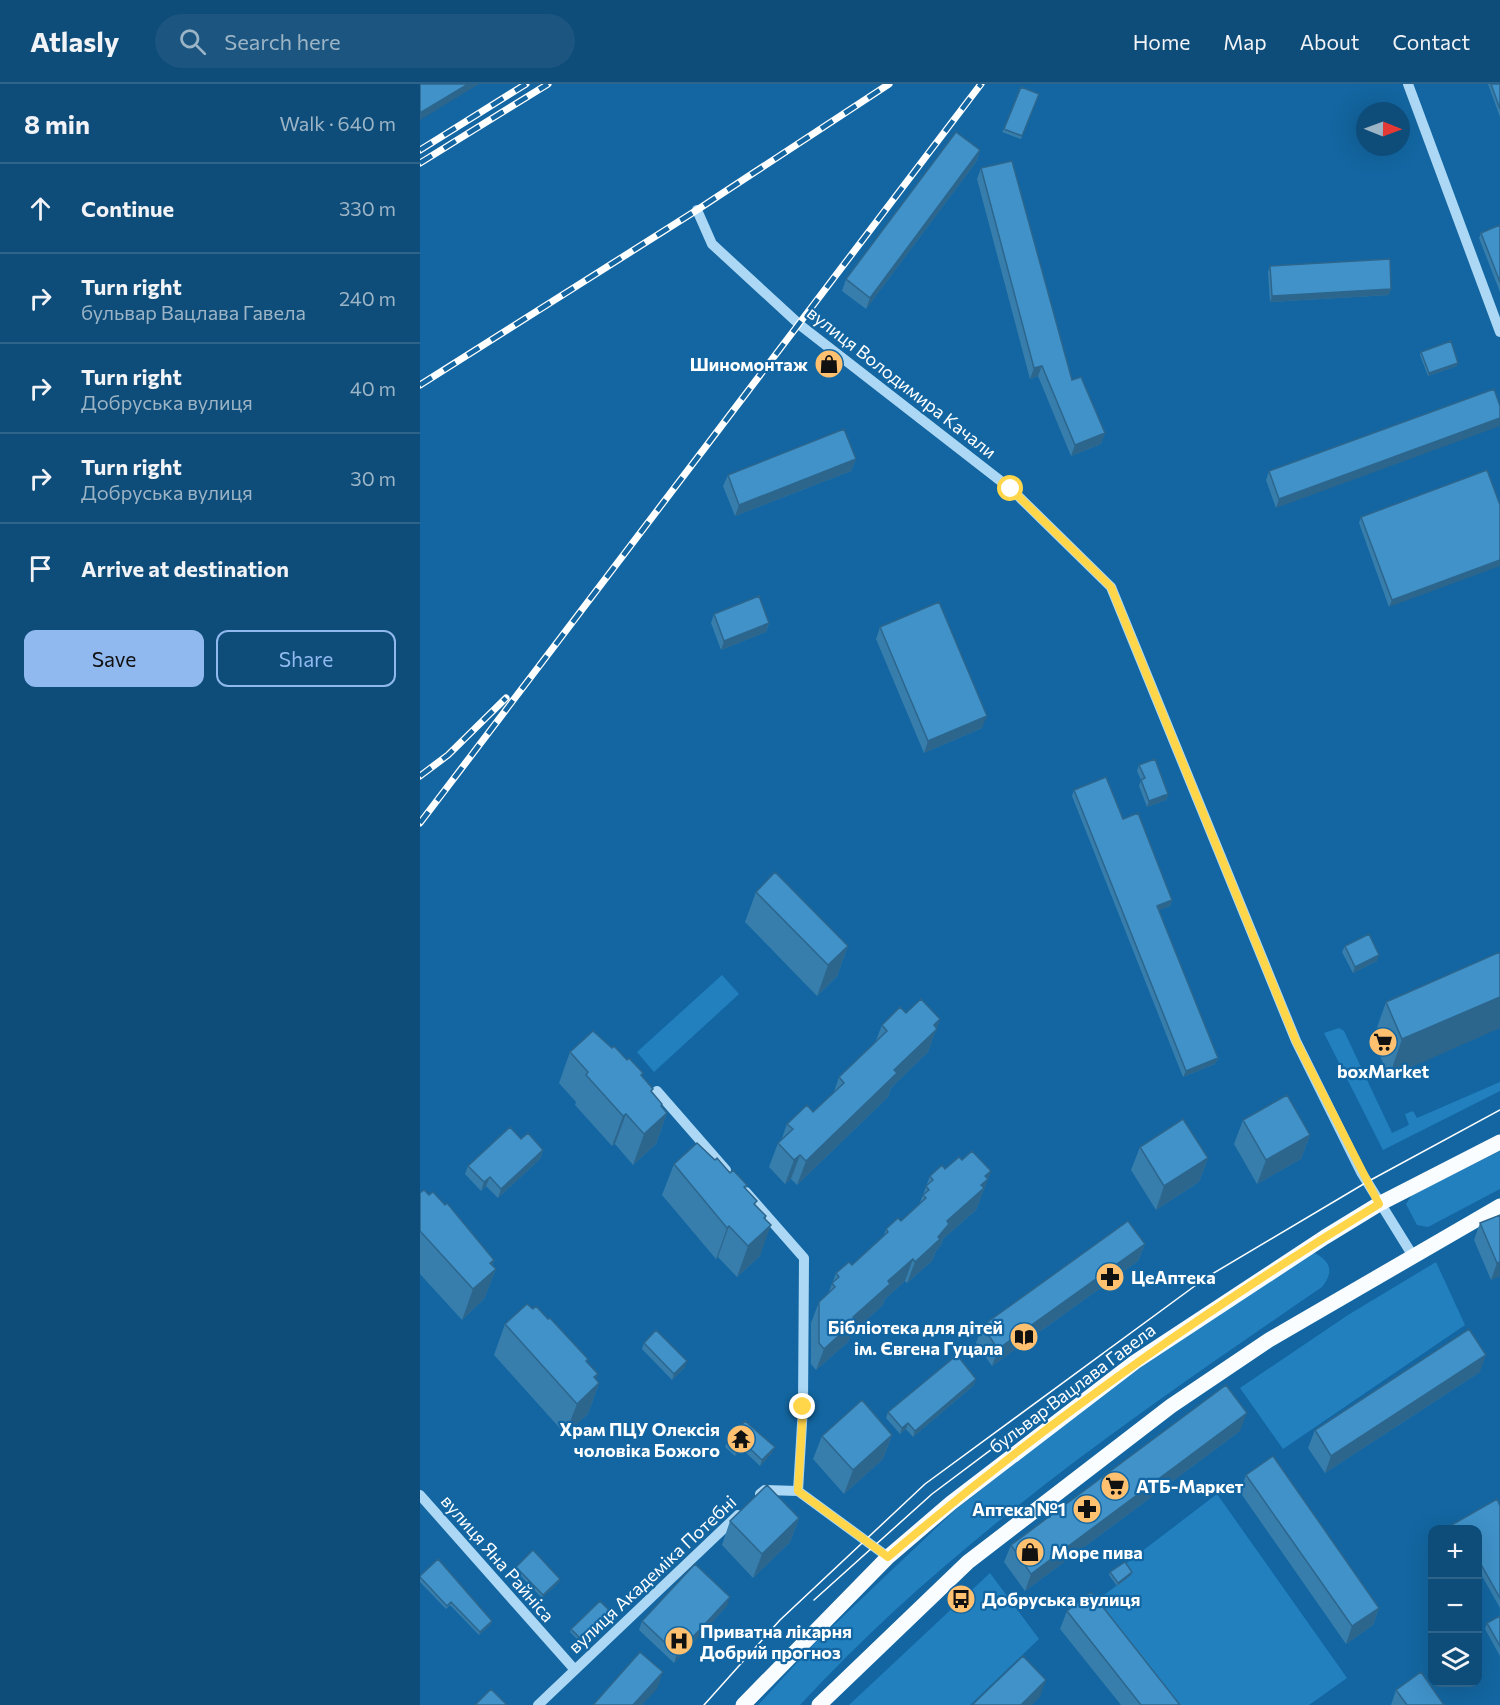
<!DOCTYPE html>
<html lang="en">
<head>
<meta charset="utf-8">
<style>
	:root { --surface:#0e4c79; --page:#1c5680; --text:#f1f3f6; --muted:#9bb4c6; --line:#2e638a; --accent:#90b9f0 }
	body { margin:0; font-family:Commissioner,sans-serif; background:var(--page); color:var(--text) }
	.controls { position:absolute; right:18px; bottom:18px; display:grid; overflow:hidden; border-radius:12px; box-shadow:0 6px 24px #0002 }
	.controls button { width:54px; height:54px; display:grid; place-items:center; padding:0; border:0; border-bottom:2px solid var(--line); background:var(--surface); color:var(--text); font:30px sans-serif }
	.compass { position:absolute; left:936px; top:18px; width:54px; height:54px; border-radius:50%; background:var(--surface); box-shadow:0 6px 24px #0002; rotate:91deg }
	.stop { position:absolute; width:18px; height:18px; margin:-14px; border:4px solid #ffd54a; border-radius:50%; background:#fff }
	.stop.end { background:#ffd54a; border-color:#fff; box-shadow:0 2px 6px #0008 }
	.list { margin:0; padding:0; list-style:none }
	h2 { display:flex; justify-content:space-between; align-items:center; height:78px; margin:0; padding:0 24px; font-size:26px }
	h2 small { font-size:20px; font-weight:400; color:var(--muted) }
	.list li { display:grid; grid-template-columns:39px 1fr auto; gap:18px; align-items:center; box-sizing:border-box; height:90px; padding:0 24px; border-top:2px solid var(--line) }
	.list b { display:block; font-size:22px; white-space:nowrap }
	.list p { margin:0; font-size:20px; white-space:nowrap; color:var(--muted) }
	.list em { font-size:20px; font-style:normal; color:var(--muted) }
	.actions { display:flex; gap:12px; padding:18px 24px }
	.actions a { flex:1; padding:14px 0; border:2px solid var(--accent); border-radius:12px; text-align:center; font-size:21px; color:var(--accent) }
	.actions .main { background:var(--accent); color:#111 }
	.icon { flex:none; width:33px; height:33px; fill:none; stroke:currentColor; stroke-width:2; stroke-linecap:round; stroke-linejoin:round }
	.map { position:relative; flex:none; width:1080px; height:1621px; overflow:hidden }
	header { display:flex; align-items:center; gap:36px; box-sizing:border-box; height:84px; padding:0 30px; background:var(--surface); border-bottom:2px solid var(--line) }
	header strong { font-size:28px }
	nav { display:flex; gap:33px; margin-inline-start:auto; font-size:21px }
	.search { width:420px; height:54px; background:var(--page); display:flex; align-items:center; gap:15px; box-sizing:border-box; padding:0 21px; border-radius:33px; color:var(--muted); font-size:22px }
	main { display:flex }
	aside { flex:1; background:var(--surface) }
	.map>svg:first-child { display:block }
	.green { fill:#2280be }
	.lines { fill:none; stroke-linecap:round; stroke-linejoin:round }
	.minor { stroke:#acd8f5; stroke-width:10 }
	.major { stroke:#fafdff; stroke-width:15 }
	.tram { stroke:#fff; stroke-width:1.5 }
	.rail-casing { stroke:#fff; stroke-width:7 }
	.rail { stroke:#1366a1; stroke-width:4.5; stroke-dasharray:14; stroke-linecap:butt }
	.wall { fill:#377ead }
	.shaded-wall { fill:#2d668d }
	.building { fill:#4092c9; stroke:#2d668d; stroke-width:1.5 }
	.route { stroke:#ffd54a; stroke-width:8 }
	.labels { text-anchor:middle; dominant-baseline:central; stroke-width:4.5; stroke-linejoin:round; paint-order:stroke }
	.poi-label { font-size:18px; font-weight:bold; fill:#fff; stroke:#1366a1; text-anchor:start }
	.street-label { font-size:18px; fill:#fff; stroke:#1366a1 }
</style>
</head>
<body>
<header>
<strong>Atlasly</strong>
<div class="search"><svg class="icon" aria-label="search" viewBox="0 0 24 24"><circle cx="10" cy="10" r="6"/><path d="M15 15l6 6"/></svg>Search here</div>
<nav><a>Home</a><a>Map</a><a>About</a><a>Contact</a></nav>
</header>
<main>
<aside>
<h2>8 min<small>Walk · 640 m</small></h2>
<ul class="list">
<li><svg class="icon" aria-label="ahead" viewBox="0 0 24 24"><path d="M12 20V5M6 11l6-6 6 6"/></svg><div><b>Continue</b></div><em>330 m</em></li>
<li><svg class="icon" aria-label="right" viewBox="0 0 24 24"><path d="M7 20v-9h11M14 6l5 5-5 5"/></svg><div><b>Turn right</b><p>бульвар Вацлава Гавела</p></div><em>240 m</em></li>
<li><svg class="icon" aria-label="right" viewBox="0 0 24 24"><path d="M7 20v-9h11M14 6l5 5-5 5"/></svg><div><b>Turn right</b><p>Добруська вулиця</p></div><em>40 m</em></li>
<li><svg class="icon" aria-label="right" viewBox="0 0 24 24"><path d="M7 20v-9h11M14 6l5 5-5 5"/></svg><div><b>Turn right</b><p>Добруська вулиця</p></div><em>30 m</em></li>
<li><svg class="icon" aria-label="arrive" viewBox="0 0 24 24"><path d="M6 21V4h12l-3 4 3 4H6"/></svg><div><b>Arrive at destination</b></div></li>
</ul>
<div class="actions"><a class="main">Save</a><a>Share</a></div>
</aside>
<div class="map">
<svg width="1080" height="1621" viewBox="0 0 1080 1621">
	<rect width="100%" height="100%" fill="#1366a1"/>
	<!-- green -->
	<path class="green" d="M302,891L319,910L234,988L217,968Z
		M919,944L924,947L972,1049L989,1041L985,1030L993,1027L997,1034L1080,998V1007L963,1066L904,949Z
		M1080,1067V1105L1008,1143L997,1141L986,1120L992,1111Z
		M895,1169C911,1178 914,1188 902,1203C718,1329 532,1456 380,1621H338L395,1559L535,1426L716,1283L882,1171Z
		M1016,1178L1045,1241L863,1365L820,1304L928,1231Z
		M797,1410L927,1594L889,1621H740L665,1525L711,1491L704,1481Z
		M570,1489L619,1555L550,1621H429Z"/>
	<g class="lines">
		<!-- minor -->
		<path class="minor" d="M988,0L1080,248
			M277,126L292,160L380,241L591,405L691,503L876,957L941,1088L993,1172
			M237,1007L306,1086
			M326,1108L384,1174L383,1323L378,1407L468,1473
			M340,1410L345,1406L378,1407
			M0,1411L155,1586
			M118,1621L318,1431"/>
		<!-- major -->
		<path class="major" d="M323,1621L468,1473L531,1419L715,1278L905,1153L959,1120L1080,1058
			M399,1621L548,1478L751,1322L849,1256L1080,1122"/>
		<!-- tram -->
		<path class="tram" d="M394,1516L512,1410L680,1284
			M284,1621L360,1536L505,1400L787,1193L947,1098L1080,1026"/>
		<!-- rail casing -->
		<g class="rail-casing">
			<path id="rail" d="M0,66L106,0
				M0,79L128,0
				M0,301L277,126L469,0
				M0,692L28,671L86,614
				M0,739L561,0"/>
		</g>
		<!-- rail -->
		<use href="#rail" class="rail"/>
	</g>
	<!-- wall -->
	<path class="wall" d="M1068,0H1080V33Z
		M619,10L601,55L582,48L584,45Z
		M560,66L556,78L446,225L422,207L426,195Z
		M561,84L652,296L685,349L681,360L651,372L618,292L610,295L557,95Z
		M1080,141V208L1059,154L1061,149Z
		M850,182L969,211L850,218L848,188Z
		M1001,268L1037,282L1008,292L1000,271Z
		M1074,305L856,424L846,396L849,387Z
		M436,375L431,387L315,432L303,402L308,391Z
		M1067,386L969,523L939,439L941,433Z
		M294,530L349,539L346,548L301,566L291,539Z
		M460,543L562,644L504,669L456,555Z
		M719,681L748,710L746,716L727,723L719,702L721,696L717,687Z
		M654,706L703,735L752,816L750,822L739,826L798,974L795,980L763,993L652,712Z
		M336,808L428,862L417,892L397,912L325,838Z
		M925,862L957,877L933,889L922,868Z
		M1080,868L969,993L953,955L966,918Z
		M486,929L520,935L508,968L471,1004L468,1013L377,1101L371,1095L365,1100L349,1083L358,1059L361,1057L367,1040L393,1028L414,1008L419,993L455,959L462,941Z
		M192,964L207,976L222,992L232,1009L242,1020L241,1023L247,1029L236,1060L213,1081L195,1060L192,1062L155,1021L156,1018L139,999L150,968Z
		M823,1036L890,1051L881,1075L837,1100L814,1060Z
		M101,1055L123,1066L120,1075L78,1114L66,1102L61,1107L45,1090L48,1082Z
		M720,1063L788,1074L779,1098L736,1126L711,1086Z
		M295,1076L327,1101L326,1105L336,1121L346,1132L340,1172L317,1193L298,1173L296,1175L242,1111L254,1080Z
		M542,1076L571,1087L556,1126L523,1155L521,1161L516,1167L512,1177L487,1199L485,1197L465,1215L463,1221L431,1250L428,1258L396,1286L391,1280V1239L399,1218L408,1210L416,1189L432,1181L463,1154L466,1145L481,1137L499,1121L510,1092Z
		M0,1109L74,1176L72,1181L76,1185L64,1215L42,1236L0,1190Z
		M1080,1131V1192L1071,1196L1054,1156L1060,1139Z
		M725,1160L718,1177L572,1282L556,1259L562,1242Z
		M113,1225L168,1275L167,1278L176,1295L179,1299L168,1330L145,1350L74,1271L85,1240Z
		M224,1259L265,1283L252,1296L222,1265Z
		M1060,1288L905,1389L888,1364L895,1346Z
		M554,1301L493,1353L486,1345L480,1350L466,1334L468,1328Z
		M325,1337L352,1369L340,1382L322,1365L315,1372L305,1363L308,1357Z
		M820,1347L605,1507L584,1478L591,1461Z
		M472,1351L463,1375L424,1410L393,1375L402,1352Z
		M826,1391L959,1524L953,1541L926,1560L820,1408Z
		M1080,1422V1524L1058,1485V1446Z
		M379,1434L370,1458L333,1494L302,1461L310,1437Z
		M96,1483L140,1495L139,1498L122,1514L95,1486Z
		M690,1488L711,1491L697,1502L689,1491Z
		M0,1492L72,1537L71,1540L59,1551L30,1521L26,1525L0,1498Z
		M307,1522L254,1579L219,1546L222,1537Z
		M647,1527L760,1621H701L640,1545Z
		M192,1529L191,1532L162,1560L150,1548L151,1545Z
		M1080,1532V1572L1065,1545L1067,1539Z
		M976,1606L1024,1621H971Z"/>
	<!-- shaded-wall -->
	<path class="shaded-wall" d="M48,0H59L0,36V29Z
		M560,66L556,78L446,225L450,214Z
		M971,205L969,211L850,218L852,212Z
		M1038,279L1037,282L1008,292L1009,289Z
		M622,282L618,292L610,295L614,284Z
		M1080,334V342L856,424L859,415Z
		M685,349L681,360L651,372L655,361Z
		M436,375L431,387L315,432L319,421Z
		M1080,476V482L969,523L972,516Z
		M349,539L346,548L301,566L304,557Z
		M567,632L562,644L504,669L508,657Z
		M748,710L746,716L727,723L729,717Z
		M752,816L750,822L735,828L737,822Z
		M428,862L417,892L397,912L408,881Z
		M959,871L957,877L933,889L935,883Z
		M1080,913V944L969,993L982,955Z
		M520,935L508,968L471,1004L468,1013L377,1101L386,1077L474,986Z
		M798,974L795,980L763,993L766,987Z
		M242,1020L235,1040L247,1029L236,1060L213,1081L224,1050Z
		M206,1030L195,1060L192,1062L203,1032Z
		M890,1051L881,1075L837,1100L846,1076Z
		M123,1066L120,1075L78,1114L81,1105Z
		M380,1071L371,1095L365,1100L374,1076Z
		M788,1074L779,1098L736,1126L744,1102Z
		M571,1087L556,1126L523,1155L521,1161L516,1167L512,1177L487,1199L495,1178L518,1153L527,1137L565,1092Z
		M70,1093L66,1102L61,1107L64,1098Z
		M346,1132L339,1153L351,1141L340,1172L317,1193L328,1162L344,1134Z
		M309,1142L298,1173L296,1175L307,1144Z
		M725,1160L718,1177L572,1282L578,1265Z
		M493,1175L485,1197L465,1215L463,1221L431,1250L428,1258L396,1286L404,1265L433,1233L468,1197Z
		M74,1176L68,1191L76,1185L64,1215L42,1236L53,1205L70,1179Z
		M1080,1178V1192L1071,1196L1077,1179Z
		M1066,1271L1060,1288L905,1389L911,1372Z
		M267,1277L265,1283L252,1296L254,1290Z
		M178,1290L172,1306L179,1299L168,1330L145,1350L157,1320L174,1293Z
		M556,1295L554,1301L493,1353L495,1347Z
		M827,1329L820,1347L605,1507L611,1490Z
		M488,1339L486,1345L480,1350L482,1344Z
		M472,1351L463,1375L424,1410L433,1386Z
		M324,1359L322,1365L315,1372L317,1366Z
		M355,1363L352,1369L340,1382L342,1376Z
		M379,1434L370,1458L333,1494L342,1470Z
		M712,1488L711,1491L697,1502L698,1499Z
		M140,1495L139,1498L122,1514L123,1511Z
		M310,1513L307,1522L254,1579L257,1570Z
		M959,1524L953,1541L926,1560L932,1542Z
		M192,1529L191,1532L162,1560L163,1557Z
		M72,1537L71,1540L59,1551L60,1548Z
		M243,1588L237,1605L222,1621H213Z
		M626,1596L620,1613L612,1621H601Z"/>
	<!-- building -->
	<path class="building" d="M0,0H48L0,29Z
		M1071,0H1080V25Z
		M601,3L619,10L602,52L584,45Z
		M536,48L560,66L450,214L426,195Z
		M592,77L652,296L661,293L685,349L655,361L622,282L614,284L561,84Z
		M1080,141V198L1061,149Z
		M970,175L971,205L852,212L850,182Z
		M1031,257L1038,279L1009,289L1001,268Z
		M1074,305L1080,322V334L859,415L849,387Z
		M424,345L436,375L319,421L308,391Z
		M1067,386L1080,421V476L972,516L941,433Z
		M339,512L349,539L304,557L294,530Z
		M519,518L567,632L508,657L460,543Z
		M735,675L748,710L729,717L721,696L725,694L719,681Z
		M686,693L703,735L718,729L752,816L737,822L798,974L766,987L654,706Z
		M355,788L428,862L408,881L336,808Z
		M949,850L959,871L935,883L925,862Z
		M1080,868V913L982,955L966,918Z
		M501,915L520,935L514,941L517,945L474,986L477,989L386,1077L380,1071L374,1076L358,1059L373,1045L367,1040L387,1021L393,1028L424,999L419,993L467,947L462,941L480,923L486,929Z
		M173,947L192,964L194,962L207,976L209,974L223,989L221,991L233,1005L231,1007L242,1020L241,1022L247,1029L224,1050L206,1030L203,1032L166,991L168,988L150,968Z
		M867,1011L890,1051L846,1076L823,1036Z
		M763,1035L788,1074L744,1102L720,1063Z
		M90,1043L101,1055L108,1049L123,1066L81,1105L70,1093L64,1098L48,1082Z
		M277,1059L295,1076L297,1074L310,1089L313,1086L327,1101L324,1103L337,1117L334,1120L346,1132L344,1134L351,1141L328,1162L309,1142L307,1144L254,1080Z
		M552,1067L571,1087L565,1092L568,1095L561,1101L564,1104L527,1137L529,1140L518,1153L520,1155L495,1178L493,1175L468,1197L470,1200L433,1233L436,1236L404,1265L399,1259V1218L415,1203L412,1199L419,1193L416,1189L429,1178L432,1181L468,1148L466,1145L478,1134L481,1137L506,1114L503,1111L509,1106L506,1102L513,1096L510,1092L522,1081L525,1085L539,1073L542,1076Z
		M4,1106L9,1111L13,1108L25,1121L27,1119L74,1176L70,1179L76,1185L53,1205L0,1147V1109Z
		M1080,1131V1178L1077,1179L1060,1139Z
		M708,1137L725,1160L578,1265L562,1242Z
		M107,1220L113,1225L116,1222L128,1235L130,1234L168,1275L166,1277L178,1290L174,1293L179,1299L157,1320L85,1240Z
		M1049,1245L1066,1271L911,1372L895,1346Z
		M236,1246L267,1277L254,1290L224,1259Z
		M537,1271L556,1295L495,1347L488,1339L482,1344L468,1328Z
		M806,1301L827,1329L611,1490L591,1461Z
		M442,1316L472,1351L433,1386L402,1352Z
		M325,1337L355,1363L342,1376L324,1359L317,1366L308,1357Z
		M853,1372L959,1524L932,1542L826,1391Z
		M347,1401L379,1434L342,1470L310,1437Z
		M1077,1415L1080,1422V1514L1058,1475V1446H1023Z
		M113,1466L140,1495L123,1511L96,1483Z
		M18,1475L72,1537L60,1548L31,1518L27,1522L0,1493V1492Z
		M705,1478L712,1488L698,1499L690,1488Z
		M275,1480L310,1513L257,1570L222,1537Z
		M671,1508L760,1621H721L647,1527Z
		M180,1517L192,1529L163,1557L151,1545Z
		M1080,1532V1562L1067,1539Z
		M220,1568L243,1588L213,1621H173Z
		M603,1572L626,1596L601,1621H552Z
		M1001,1588L1024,1621H987L976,1606Z
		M71,1605L87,1621H55Z"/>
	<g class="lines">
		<!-- route -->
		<path class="route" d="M383,1323L378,1407L468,1473C621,1342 786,1225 959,1120L876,957L691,503L591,405"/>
	</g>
	<!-- icons -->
	<defs>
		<g id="shop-disc" transform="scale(1.5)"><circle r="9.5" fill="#ffc070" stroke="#1366a1"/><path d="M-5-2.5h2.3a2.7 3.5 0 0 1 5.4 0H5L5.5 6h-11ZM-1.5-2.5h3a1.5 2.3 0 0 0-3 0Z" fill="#111"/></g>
		<g id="supermarket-disc" transform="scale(1.5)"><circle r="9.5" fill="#ffc070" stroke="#1366a1"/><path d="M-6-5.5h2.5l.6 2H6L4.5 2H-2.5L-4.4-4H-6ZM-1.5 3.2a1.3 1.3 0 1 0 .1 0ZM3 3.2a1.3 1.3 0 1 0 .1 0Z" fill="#111"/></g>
		<g id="pharmacy-disc" transform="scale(1.5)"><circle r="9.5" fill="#ffc070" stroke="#1366a1"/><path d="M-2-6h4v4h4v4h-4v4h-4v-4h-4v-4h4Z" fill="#111"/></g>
		<g id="library-disc" transform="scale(1.5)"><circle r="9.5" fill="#ffc070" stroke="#1366a1"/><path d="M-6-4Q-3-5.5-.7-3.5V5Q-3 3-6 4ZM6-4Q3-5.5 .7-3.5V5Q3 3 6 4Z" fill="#111"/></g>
		<g id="temple-disc" transform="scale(1.5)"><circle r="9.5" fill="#ffc070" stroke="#1366a1"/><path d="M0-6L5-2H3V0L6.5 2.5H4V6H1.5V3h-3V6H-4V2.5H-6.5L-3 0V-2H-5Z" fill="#111"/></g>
		<g id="bus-disc" transform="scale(1.5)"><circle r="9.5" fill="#ffc070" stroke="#1366a1"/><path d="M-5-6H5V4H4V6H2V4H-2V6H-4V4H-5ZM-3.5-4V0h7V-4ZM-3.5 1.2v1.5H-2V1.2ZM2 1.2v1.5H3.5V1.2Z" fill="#111"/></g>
		<g id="hospital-disc" transform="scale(1.5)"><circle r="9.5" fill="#ffc070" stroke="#1366a1"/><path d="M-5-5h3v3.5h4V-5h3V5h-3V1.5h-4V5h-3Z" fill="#111"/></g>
	</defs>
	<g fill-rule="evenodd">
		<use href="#shop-disc" x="409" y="280"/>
		<use href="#supermarket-disc" x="963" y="958"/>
		<use href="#pharmacy-disc" x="690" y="1193"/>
		<use href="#library-disc" x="604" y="1253"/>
		<use href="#temple-disc" x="321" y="1355"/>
		<use href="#supermarket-disc" x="695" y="1402"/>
		<use href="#pharmacy-disc" x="667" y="1425"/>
		<use href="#shop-disc" x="610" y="1468"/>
		<use href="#bus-disc" x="541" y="1515"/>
		<use href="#hospital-disc" x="259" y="1557"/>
	</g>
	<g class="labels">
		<!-- poi labels -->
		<g class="poi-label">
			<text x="388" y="280" text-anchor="end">Шиномонтаж</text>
			<text x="963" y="987" text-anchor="middle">boxMarket</text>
			<text x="711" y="1193">ЦеАптека</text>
			<text x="583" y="1243" text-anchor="end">Бібліотека для дітей<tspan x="583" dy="21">ім. Євгена Гуцала</tspan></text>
			<text x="300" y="1345" text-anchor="end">Храм ПЦУ Олексія<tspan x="300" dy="21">чоловіка Божого</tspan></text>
			<text x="716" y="1402">АТБ-Маркет</text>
			<text x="646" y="1425" text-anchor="end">Аптека №1</text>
			<text x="631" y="1468">Море пива</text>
			<text x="562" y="1515">Добруська вулиця</text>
			<text x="280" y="1547">Приватна лікарня<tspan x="280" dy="21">Добрий прогноз</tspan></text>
		</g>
		<!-- street labels -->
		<g class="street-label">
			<text transform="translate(482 298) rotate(38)">вулиця Володимира Качали</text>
			<text transform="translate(652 1304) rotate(-37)">бульвар Вацлава Гавела</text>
			<text transform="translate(78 1474) rotate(49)">вулиця Яна Райніса</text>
			<text transform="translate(232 1490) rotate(-43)">вулиця Академіка Потебні</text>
		</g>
	</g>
</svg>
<div class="controls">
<button>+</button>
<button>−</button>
<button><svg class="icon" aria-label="layers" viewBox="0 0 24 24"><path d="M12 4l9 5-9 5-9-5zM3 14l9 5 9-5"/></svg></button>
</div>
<svg class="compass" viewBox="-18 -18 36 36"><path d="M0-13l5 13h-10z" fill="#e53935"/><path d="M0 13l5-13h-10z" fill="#9bb4c6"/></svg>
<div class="stop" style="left:591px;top:405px"></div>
<div class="stop end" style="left:383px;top:1323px"></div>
</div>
</main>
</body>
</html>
